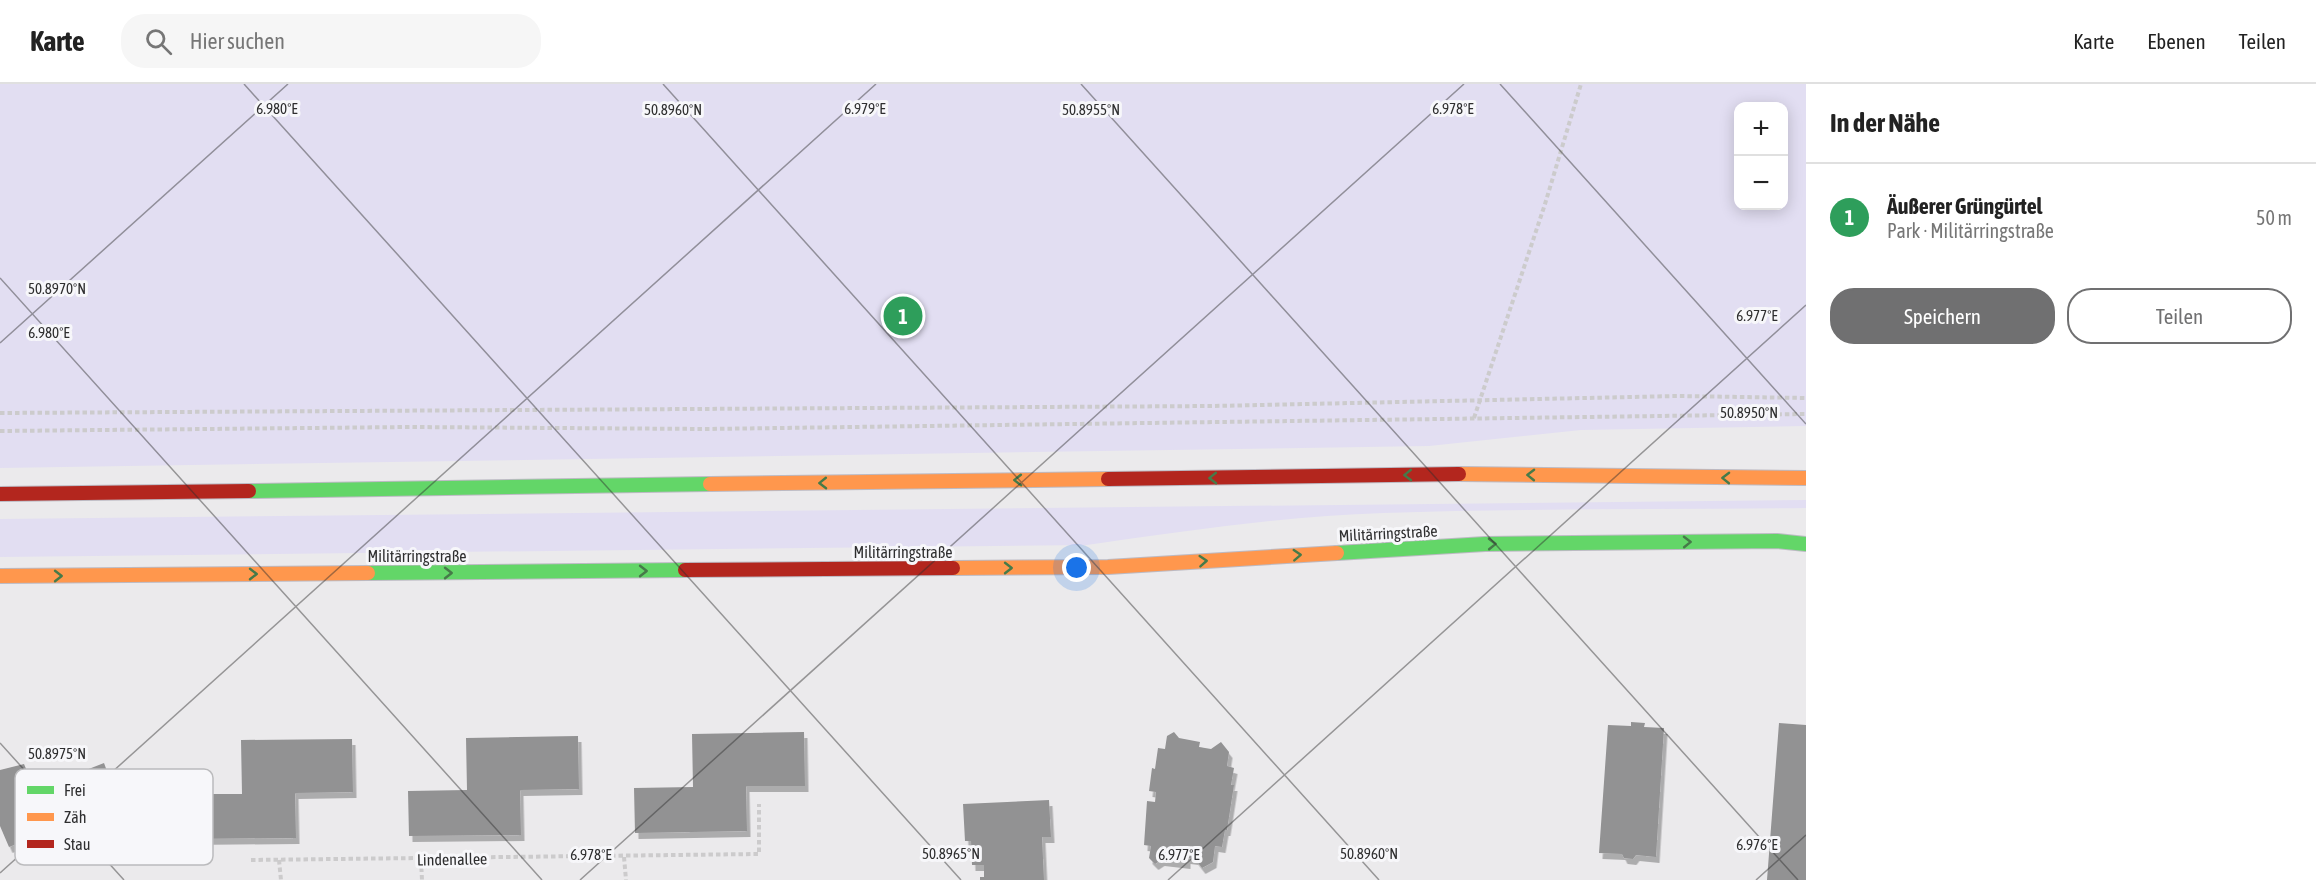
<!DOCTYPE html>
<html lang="de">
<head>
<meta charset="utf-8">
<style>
	:root { --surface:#fff; --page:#f6f6f6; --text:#222; --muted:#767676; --line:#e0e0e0; --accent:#707071 }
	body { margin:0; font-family:"Asap Condensed",sans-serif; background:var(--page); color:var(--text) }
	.controls { position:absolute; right:18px; top:18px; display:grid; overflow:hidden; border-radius:12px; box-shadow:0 3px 15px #0003 }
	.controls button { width:54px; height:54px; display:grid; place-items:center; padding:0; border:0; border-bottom:2px solid var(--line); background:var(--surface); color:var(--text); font:30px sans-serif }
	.you { position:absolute; left:1077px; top:484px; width:21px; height:21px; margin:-15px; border:4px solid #fff; border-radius:50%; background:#1a73e8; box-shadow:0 0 0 9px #1a73e833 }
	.badge { display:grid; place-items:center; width:39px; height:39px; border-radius:50%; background:var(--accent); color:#fff; font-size:20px; font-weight:700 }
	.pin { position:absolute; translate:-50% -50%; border:3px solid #fff; box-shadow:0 2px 6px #0006 }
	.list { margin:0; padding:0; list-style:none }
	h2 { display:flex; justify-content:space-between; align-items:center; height:78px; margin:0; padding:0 24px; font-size:26px }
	h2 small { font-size:20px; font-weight:400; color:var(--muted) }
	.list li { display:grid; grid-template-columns:39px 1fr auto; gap:18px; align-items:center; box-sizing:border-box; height:108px; padding:0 24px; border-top:2px solid var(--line) }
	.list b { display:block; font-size:22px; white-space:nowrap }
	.list p { margin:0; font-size:20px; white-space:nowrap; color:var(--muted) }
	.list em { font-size:20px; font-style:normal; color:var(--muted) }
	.actions { display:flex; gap:12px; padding:18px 24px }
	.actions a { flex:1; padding:14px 0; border:2px solid var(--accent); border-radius:24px; text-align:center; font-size:21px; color:var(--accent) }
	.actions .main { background:var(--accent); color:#fff }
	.icon { flex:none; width:33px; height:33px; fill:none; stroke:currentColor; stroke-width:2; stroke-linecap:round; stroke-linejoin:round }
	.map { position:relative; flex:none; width:1806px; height:796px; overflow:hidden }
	header { display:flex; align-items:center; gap:36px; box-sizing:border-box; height:84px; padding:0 30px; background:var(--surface); border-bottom:2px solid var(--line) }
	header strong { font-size:28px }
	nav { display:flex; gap:33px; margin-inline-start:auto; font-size:21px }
	.search { width:420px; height:54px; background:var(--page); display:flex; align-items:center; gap:15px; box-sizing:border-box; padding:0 21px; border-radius:24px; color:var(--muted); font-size:22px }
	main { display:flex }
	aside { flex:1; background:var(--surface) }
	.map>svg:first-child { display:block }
	.green { fill:#e2def2; fill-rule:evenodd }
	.building { fill:#929293; filter:url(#shadow) }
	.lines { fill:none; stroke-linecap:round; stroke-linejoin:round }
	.fast-casing { stroke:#bcbac3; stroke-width:16 }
	.slow-casing { stroke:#bcbac3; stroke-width:16 }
	.jam-casing { stroke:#bcbac3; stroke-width:16 }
	.path { stroke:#cccbcc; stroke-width:4; stroke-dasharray:4.5 3; stroke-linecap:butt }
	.fast { stroke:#63d668; stroke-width:14 }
	.slow { stroke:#ff974d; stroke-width:14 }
	.jam { stroke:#b3261e; stroke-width:14 }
	.oneway { stroke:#467a49 }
	.ticks { fill:none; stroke:#2e2e2f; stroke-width:1.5; stroke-opacity:0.45 }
	.labels { text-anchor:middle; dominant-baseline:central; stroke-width:6; stroke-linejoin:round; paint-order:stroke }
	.street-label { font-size:16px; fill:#2e2e2f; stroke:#f7f7fa }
	.key { fill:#f7f7fa; stroke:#bbbbbd; stroke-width:1.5 }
	.key-label { font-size:16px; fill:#2e2e2f }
	.ticks-label { font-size:15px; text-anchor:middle; fill:#2e2e2f; stroke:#f7f7fa; stroke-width:6; stroke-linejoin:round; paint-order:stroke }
</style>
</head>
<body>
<header>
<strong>Karte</strong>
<div class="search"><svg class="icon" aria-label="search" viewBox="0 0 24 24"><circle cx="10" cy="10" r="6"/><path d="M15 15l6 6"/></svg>Hier suchen</div>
<nav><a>Karte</a><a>Ebenen</a><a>Teilen</a></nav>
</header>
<main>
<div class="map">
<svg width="1806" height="796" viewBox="0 0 1806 796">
	<defs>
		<filter id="shadow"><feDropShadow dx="3.5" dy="6" stdDeviation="0" flood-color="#0004"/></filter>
	</defs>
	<rect width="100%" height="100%" fill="#ebeaec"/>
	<!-- green -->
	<path class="green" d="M0,0H1806V342L1581,346L1429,362L0,384ZM1784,22V122H1738V22Z
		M1806,416V424C1666,426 1525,424 1384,429C1285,432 1186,447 1087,461L0,473V435Z"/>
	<!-- building -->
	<path class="building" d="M1631,638L1645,639L1644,643L1664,644L1656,773L1636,771L1633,775L1624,774L1622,770L1599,769L1608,641L1631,642Z
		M1779,639L1806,641V796H1767Z
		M804,648L805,702H746L747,747L635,749L634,704L693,703L692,650Z
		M1174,648L1179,654L1200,658L1199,663L1211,665L1221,658L1229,668L1227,682L1234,684L1231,701H1234L1227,746H1225L1222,763L1215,762L1213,778L1202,784L1195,775L1187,774V779L1161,776L1155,780L1149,774L1151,762L1144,761L1147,717L1155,718L1156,708L1149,707L1152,684L1155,685L1158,664L1165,665L1167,652Z
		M578,652L579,705L520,706L521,751L409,752L408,707L467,706L466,654Z
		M352,655L353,708L295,709L296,754L184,755L183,710H242L241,656Z
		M104,679L132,755L88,772L75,738L51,747L55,758L44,763L39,765L34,753L9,763L0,742V686L24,680L35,706Z
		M1049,716L1051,753H1042L1044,796H980V793H984V781H972L971,757H965L963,720Z"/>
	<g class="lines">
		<!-- fast casing -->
		<g class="fast-casing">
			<path id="fast" d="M249,407L710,400
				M1337,469L1485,460L1777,457L1806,460
				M368,489L685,486"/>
		</g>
		<!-- slow casing -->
		<g class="slow-casing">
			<path id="slow" d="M1459,390L1806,394
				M710,400L1108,395
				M953,484L1108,483L1337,469
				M0,492L368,489"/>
		</g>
		<!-- jam casing -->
		<g class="jam-casing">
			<path id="jam" d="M1108,395L1459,390
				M0,410L249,407
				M685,486L953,484"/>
		</g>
		<!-- path -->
		<path class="path" d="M0,329L1213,322L1678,312L1806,314
			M1474,334L1545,120L1581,0
			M0,347L410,343L706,345L1806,330
			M624,773L626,796
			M251,776L759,770V720
			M279,776L281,796
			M421,776L422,796"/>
		<!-- fast -->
		<use href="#fast" class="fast"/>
		<!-- slow -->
		<use href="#slow" class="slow"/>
		<!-- jam -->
		<use href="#jam" class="jam"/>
	</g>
	<!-- one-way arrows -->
	<defs><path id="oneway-chevron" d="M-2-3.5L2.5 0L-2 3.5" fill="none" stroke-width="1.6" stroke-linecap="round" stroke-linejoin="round" transform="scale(1.5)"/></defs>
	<g class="oneway">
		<use href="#oneway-chevron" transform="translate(1408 391) rotate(179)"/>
		<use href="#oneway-chevron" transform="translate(1531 391) rotate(-179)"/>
		<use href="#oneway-chevron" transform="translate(1213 394) rotate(179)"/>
		<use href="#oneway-chevron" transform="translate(1726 394) rotate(-179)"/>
		<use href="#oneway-chevron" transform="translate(1018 396) rotate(179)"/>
		<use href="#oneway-chevron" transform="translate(823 399) rotate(179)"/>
		<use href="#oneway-chevron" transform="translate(1687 458) rotate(-1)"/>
		<use href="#oneway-chevron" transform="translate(1492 460) rotate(-1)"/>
		<use href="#oneway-chevron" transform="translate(1297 471) rotate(-3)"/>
		<use href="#oneway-chevron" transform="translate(1203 477) rotate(-4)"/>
		<use href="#oneway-chevron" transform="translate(1008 484)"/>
		<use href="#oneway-chevron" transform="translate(643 487)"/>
		<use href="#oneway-chevron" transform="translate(448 489)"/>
		<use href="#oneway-chevron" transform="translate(253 490)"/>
		<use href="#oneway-chevron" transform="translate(58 492)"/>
	</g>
	<!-- ticks -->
	<path class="ticks" d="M244,0L961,796M663,0L1379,796M1081,0L1798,796M1500,0L1806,340M0,194L542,796M0,259L288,0M0,659L124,796M0,789L876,0M580,796L1464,0M1168,796L1806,221M1756,796L1806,751"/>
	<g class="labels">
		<!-- street labels -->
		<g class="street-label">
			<text transform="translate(1388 449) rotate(-3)">Militärringstraße</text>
			<text x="903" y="468">Militärringstraße</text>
			<text x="417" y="472">Militärringstraße</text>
			<text transform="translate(452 775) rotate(-1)">Lindenallee</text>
		</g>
	</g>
	<!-- legend -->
	<rect x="15" y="685" width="198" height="96" rx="9" class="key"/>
	<rect x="27" y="702" width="27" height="8" fill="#63d668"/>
	<rect x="27" y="729" width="27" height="8" fill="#ff974d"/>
	<rect x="27" y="756" width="27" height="8" fill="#b3261e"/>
	<g class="key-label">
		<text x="64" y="712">Frei</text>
		<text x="64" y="739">Zäh</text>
		<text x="64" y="766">Stau</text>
	</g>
	<g class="ticks-label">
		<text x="277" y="30">6.980°E</text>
		<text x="865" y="30">6.979°E</text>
		<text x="1453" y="30">6.978°E</text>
		<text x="673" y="31">50.8960°N</text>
		<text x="1091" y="31">50.8955°N</text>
		<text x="57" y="210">50.8970°N</text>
		<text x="1757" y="237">6.977°E</text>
		<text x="49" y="254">6.980°E</text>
		<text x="1749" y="334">50.8950°N</text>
		<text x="57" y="675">50.8975°N</text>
		<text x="1757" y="766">6.976°E</text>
		<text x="951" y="775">50.8965°N</text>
		<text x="1369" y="775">50.8960°N</text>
		<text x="591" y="776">6.978°E</text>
		<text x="1179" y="776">6.977°E</text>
	</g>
</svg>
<div class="controls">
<button>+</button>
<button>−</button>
</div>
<div class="you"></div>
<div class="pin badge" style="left:903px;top:232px;background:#2e9e5b">1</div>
</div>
<aside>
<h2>In der Nähe<small></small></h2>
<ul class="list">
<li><span class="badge" style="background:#2e9e5b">1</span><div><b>Äußerer Grüngürtel</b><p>Park · Militärringstraße</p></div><em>50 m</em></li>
</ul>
<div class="actions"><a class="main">Speichern</a><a>Teilen</a></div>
</aside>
</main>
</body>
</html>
